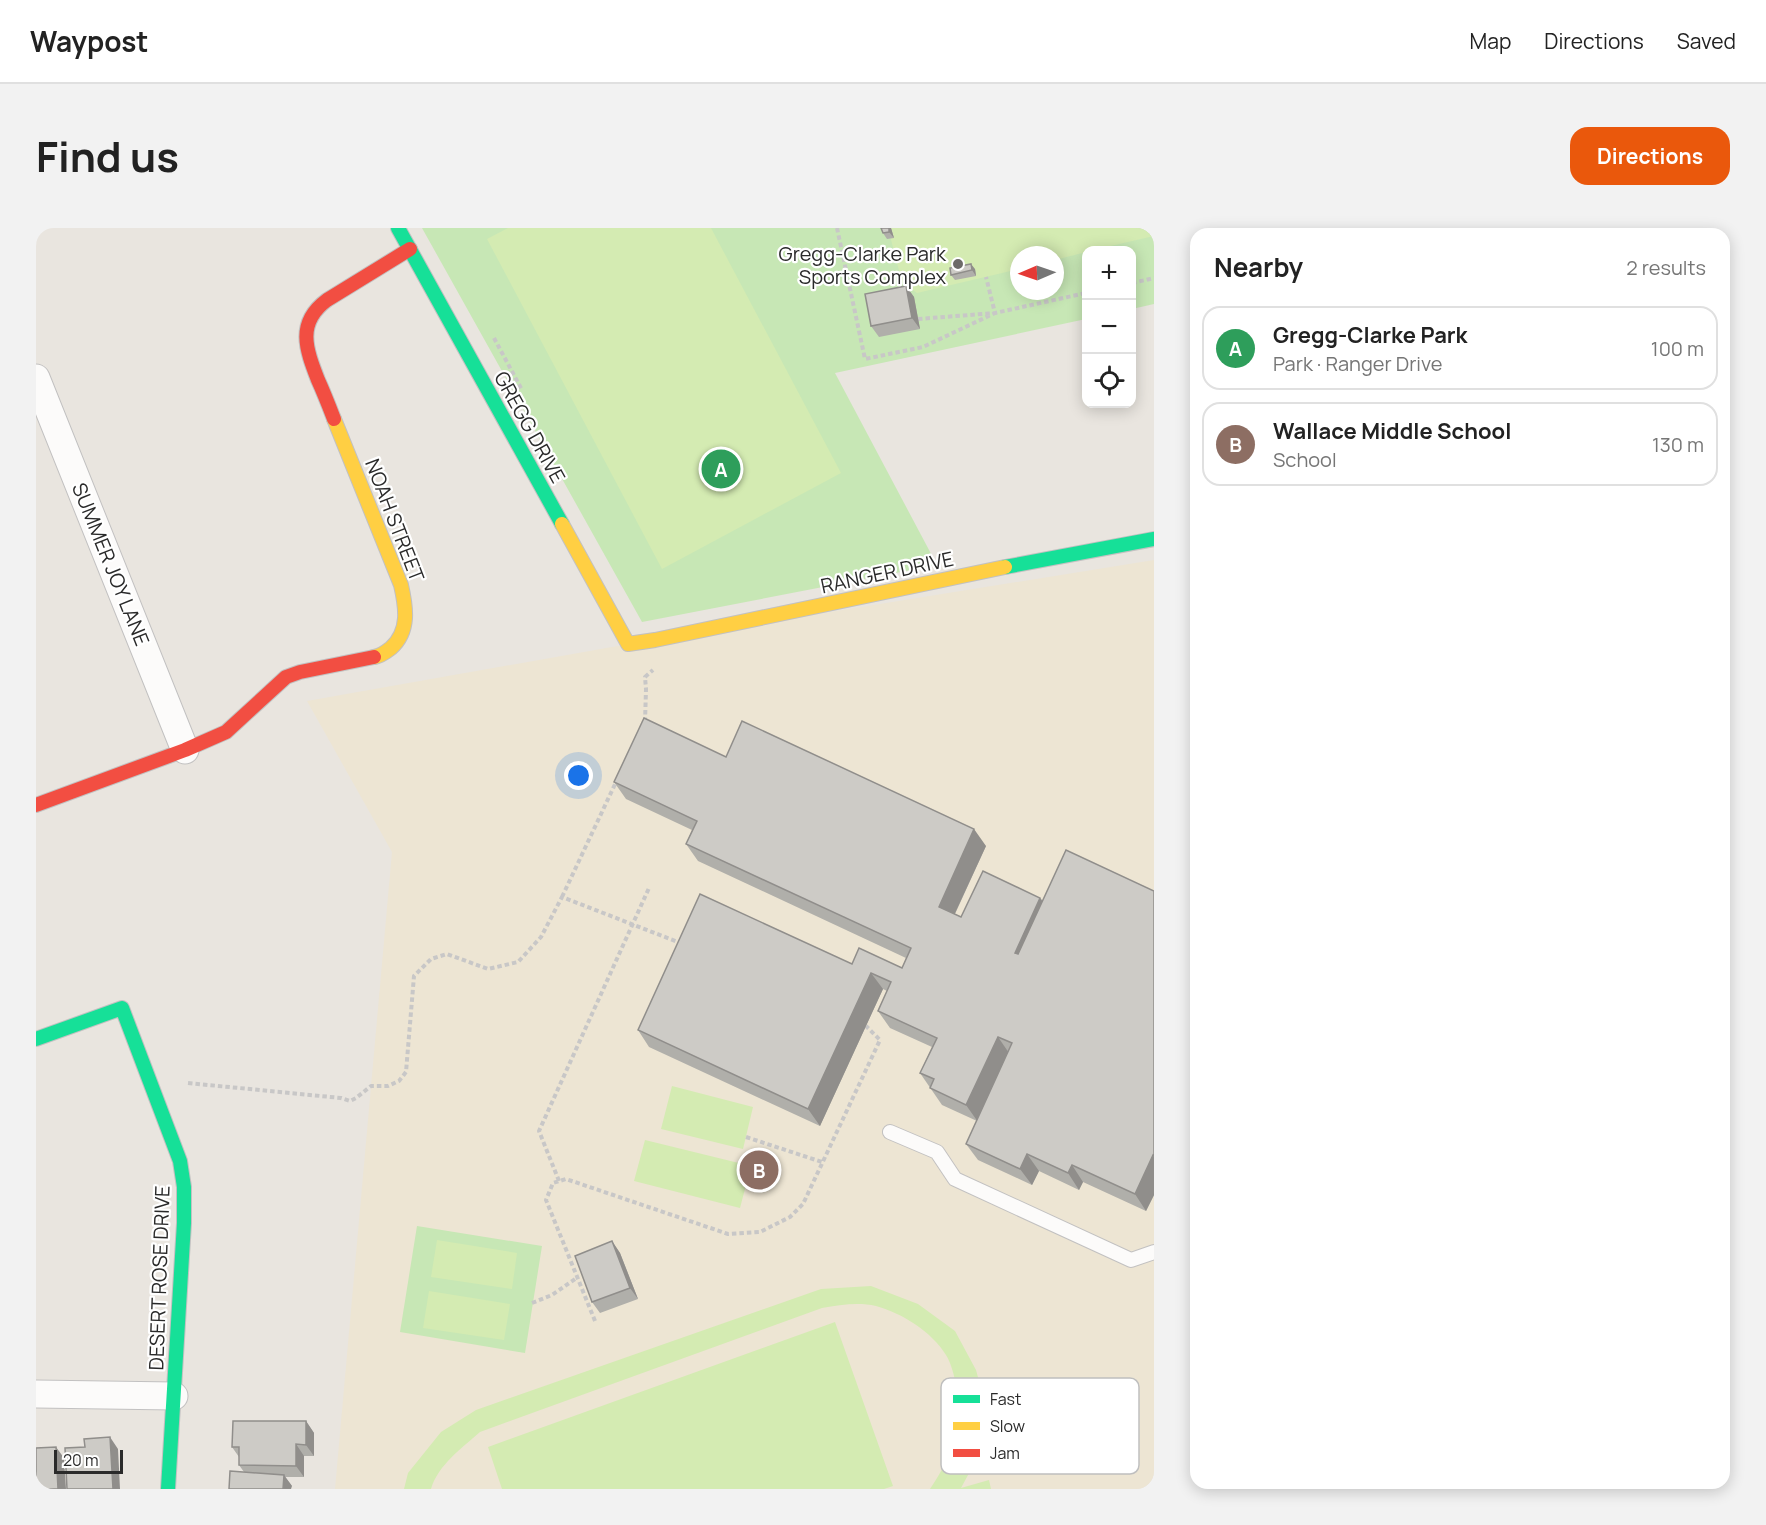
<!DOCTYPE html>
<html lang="en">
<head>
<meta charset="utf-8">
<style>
	:root { --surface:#fff; --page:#f2f2f2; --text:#222; --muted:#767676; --line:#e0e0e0; --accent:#ea580c }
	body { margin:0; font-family:Manrope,sans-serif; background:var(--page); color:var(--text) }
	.controls { position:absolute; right:18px; top:18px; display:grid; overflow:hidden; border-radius:12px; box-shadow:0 3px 15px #0003 }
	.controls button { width:54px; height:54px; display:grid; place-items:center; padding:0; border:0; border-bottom:2px solid var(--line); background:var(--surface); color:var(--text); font:30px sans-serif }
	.compass { position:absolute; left:974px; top:18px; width:54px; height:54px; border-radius:50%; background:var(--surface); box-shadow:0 3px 15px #0003; rotate:268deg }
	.scale { position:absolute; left:18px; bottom:15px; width:69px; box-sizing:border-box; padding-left:6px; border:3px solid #2a2a2a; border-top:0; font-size:16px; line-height:21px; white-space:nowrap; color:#2a2a2a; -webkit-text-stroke:4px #fff; paint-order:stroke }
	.you { position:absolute; left:543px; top:548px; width:21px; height:21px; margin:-15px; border:4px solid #fff; border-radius:50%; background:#1a73e8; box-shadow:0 0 0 9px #1a73e833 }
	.badge { display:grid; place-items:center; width:39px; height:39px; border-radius:50%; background:var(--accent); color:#fff; font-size:20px; font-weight:700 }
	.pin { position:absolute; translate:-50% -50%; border:3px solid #fff; box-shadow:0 2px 6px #0006 }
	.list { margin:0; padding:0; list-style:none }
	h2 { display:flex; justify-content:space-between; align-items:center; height:78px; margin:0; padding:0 24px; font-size:26px }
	h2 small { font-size:20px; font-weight:400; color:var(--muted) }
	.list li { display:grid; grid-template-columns:39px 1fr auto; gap:18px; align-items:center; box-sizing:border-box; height:84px; margin:0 12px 12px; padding:0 12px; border:2px solid var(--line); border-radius:18px }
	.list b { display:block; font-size:22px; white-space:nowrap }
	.list p { margin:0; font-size:20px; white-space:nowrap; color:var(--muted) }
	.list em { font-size:20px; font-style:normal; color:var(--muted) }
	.icon { flex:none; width:33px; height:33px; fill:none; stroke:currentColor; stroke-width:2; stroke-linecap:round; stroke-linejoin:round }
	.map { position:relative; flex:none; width:1118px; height:1261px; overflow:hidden; border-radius:18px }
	header { display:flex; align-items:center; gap:36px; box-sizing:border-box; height:84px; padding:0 30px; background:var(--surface); border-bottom:2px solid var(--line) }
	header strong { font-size:28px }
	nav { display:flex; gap:33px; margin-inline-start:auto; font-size:21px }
	.intro { display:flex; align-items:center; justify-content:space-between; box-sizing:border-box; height:144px; padding:0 36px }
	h1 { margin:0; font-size:42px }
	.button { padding:15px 27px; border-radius:18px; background:var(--accent); color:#fff; font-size:21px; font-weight:700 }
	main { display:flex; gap:36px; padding:0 36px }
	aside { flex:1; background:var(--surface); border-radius:18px; box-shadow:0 3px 15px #0003 }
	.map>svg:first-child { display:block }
	.education { fill:#ede5d3 }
	.green { fill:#c7e7b5; fill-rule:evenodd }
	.pitch { fill:#d4ebb2 }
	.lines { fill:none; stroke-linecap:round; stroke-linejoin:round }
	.lane-casing { stroke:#c2c1c1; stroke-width:16 }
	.street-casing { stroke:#c2c1c1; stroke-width:29 }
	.fast-casing { stroke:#c2c1c1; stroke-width:16 }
	.slow-casing { stroke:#c2c1c1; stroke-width:16 }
	.jam-casing { stroke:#c2c1c1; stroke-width:16 }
	.path { stroke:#c8c7c7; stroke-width:4; stroke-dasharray:4.5 3; stroke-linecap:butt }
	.lane { stroke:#fcfbfa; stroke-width:14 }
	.street { stroke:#fcfbfa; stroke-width:27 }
	.fast { stroke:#16e098; stroke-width:14 }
	.slow { stroke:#ffcf43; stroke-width:14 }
	.jam { stroke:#f24e42; stroke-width:14 }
	.wall { fill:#b0afaa }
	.shaded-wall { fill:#908e8b }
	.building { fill:#cdcbc6; stroke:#908e8b; stroke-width:1.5 }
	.poi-dot { fill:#6d6b69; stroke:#fff; stroke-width:2 }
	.labels { text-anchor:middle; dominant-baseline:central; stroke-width:4.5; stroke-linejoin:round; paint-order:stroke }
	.poi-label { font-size:20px; fill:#2a2a2a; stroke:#fff; text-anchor:end }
	.street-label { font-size:20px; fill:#2a2a2a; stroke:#fff }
	.key { fill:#fff; stroke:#bfbfbf; stroke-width:1.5 }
	.key-label { font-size:16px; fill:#2a2a2a }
</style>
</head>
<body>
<header>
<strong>Waypost</strong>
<nav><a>Map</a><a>Directions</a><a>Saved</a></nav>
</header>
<div class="intro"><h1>Find us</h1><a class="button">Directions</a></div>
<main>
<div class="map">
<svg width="1118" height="1261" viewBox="0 0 1118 1261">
	<rect width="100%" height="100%" fill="#e9e5df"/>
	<!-- education -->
	<path class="education" d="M1118,332V1261H299L356,624L271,473L576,419Z"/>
	<!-- green -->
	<path class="green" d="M386,0H1118V76L1096,81V22H1050V91L799,145L901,337L606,394ZM983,27H1019V63H983Z
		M381,998L506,1018L489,1125L364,1104Z"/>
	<!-- pitch -->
	<path class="pitch" d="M472,0H675L805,245L626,341L451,11Z
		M852,0H1118V8L1057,22H1050V24L1019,32V27H983V41L881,65L866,54Z
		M636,858L717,879L707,921L625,901Z
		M609,912L715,938L704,980L598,953Z
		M401,1012L481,1025L476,1061L395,1049Z
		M835,1058L882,1076L919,1103L940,1142L949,1175L945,1223L925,1260L953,1252L955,1261H894C907,1242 917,1222 922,1199C925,1180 920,1143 910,1127C896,1104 866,1085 840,1078C822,1074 804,1077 786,1080L444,1204C426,1220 402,1237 395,1261H368L372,1245L405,1204L440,1182L785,1061Z
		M393,1063L474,1076L468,1112L387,1100Z
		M799,1094L857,1258L848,1261H466L452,1219Z"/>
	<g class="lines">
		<!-- lane casing -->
		<g class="lane-casing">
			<path id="lane" d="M854,904L901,924L919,951L1095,1032L1118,1024"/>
		</g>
		<!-- street casing -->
		<g class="street-casing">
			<path id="street" d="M0,150L149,522
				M0,1166L138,1168"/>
		</g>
		<!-- fast casing -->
		<g class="fast-casing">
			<path id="fast" d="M362,0L526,296
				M969,339L1118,311
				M0,811L86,780L144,933L148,959V995L132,1261"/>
		</g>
		<!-- slow casing -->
		<g class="slow-casing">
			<path id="slow" d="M298,191L365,357C370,379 374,403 355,420C350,424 345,428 338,429
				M526,296L592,416L619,412L969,339"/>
		</g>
		<!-- jam casing -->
		<g class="jam-casing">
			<path id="jam" d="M298,191C293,178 288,165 282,152C270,121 260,95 291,72L374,21
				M0,577L149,522L190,504L250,449L264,444L338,429"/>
		</g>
		<!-- path -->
		<path class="path" d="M801,0L829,131L887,119L959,85L950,49
			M1096,55L1118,50
			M882,91L959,85L1050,65
			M458,110L486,162
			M609,494L610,461L609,449L617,442
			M526,669L581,552
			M152,855L305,870L314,873L320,870L335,858H352L363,853L370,844L378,748L395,731L411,726L452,741L482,734L505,709L526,669L647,716
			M710,909L786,934
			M523,953L503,903L613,660
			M496,1075L516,1067L542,1049
			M559,1093L510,972L517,955L530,951L692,1006L724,1004L754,989L767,976L844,812L830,798"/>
		<!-- lane -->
		<use href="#lane" class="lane"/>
		<!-- street -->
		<use href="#street" class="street"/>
		<!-- fast -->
		<use href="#fast" class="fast"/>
		<!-- slow -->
		<use href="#slow" class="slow"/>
		<!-- jam -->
		<use href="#jam" class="jam"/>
	</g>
	<!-- wall -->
	<path class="wall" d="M845,0H855L858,10L851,11L847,5Z
		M939,41L940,48L919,52L915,47Z
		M870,58L878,69L884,101L843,109L835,98Z
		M690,529L950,618L919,686L925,689L1004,670L1006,672L1118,663V967L1110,983L1047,954L1043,962L1003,943L996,957L942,932L930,916L941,893L906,877L884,845L896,819L854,800L842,783L851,763L847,761L784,898L613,819L602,802L816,736L866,740L870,730L662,633L650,616L656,602L590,571L578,554Z
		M576,1013L584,1025L602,1071L564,1085L556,1074Z
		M270,1193L278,1205V1228H268V1249H249L256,1258L208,1244L203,1237V1229L196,1219Z"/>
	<!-- shaded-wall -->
	<path class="shaded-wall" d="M853,0H855L858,10L853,4Z
		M935,36L939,41L940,48L936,42Z
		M870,58L878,69L884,101L876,90Z
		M938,601L950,618L914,696L903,679Z
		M1004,670L1016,686L991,742L979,725Z
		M835,745L847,761L784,898L772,881Z
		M962,809L973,825L942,894L930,877Z
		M991,926L1003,943L996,957L984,941Z
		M1117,927L1118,929V967L1110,983L1099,966Z
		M1036,937L1047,954L1043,962L1032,945Z
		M576,1013L584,1025L602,1071L594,1060Z
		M270,1193L278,1205V1228L270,1217Z
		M74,1209L82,1221L84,1261H77Z
		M260,1216L268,1228V1249L260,1238Z
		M20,1219L28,1230L30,1261H22Z
		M248,1247L256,1258L255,1261H247Z"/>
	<!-- building -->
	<path class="building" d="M845,0H853V4L847,5Z
		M935,36L936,42L915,47L914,40Z
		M870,58L876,90L835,98L829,66Z
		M608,490L690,529L706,493L938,601L903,679L925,689L947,643L1004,670L979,725L982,726L1030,622L1118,663V928L1117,927L1099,966L1036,937L1032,945L991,926L984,941L930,916L976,815L962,809L930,877L894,860L898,851L884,845L901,810L842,783L855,754L835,745L772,881L602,802L664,666L816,736L823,720L866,740L875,720L650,616L661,593L578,554Z
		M576,1013L594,1060L556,1074L539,1028Z
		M197,1193H270V1217L260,1216V1238L203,1237V1219H196Z
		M74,1209L77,1261H31L29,1220L49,1219L48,1211Z
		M20,1219L22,1261H0V1220Z
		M194,1243L248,1247L247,1261H193Z"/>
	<!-- markers -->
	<circle class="poi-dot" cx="922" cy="36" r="6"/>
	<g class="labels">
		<!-- poi labels -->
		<g class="poi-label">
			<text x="910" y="25">Gregg-Clarke Park<tspan x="910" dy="23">Sports Complex</tspan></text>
		</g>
		<!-- street labels -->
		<g class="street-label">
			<text transform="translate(494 199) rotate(61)">GREGG DRIVE</text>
			<text transform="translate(359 292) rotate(69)">NOAH STREET</text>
			<text transform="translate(75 336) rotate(68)">SUMMER JOY LANE</text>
			<text transform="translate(851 344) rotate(-12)">RANGER DRIVE</text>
			<text transform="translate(123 1050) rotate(-88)">DESERT ROSE DRIVE</text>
		</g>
	</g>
	<!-- legend -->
	<rect x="905" y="1150" width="198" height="96" rx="9" class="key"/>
	<rect x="917" y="1167" width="27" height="8" fill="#16e098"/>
	<rect x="917" y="1194" width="27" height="8" fill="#ffcf43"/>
	<rect x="917" y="1221" width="27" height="8" fill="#f24e42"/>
	<g class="key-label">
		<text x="954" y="1177">Fast</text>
		<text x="954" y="1204">Slow</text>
		<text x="954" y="1231">Jam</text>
	</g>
</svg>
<div class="controls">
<button>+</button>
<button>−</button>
<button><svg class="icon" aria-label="locate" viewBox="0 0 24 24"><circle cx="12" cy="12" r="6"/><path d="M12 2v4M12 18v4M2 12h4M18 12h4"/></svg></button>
</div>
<svg class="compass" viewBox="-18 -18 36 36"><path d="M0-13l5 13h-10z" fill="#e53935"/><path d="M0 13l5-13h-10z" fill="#767676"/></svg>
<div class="scale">20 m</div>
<div class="you"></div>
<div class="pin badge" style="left:685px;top:241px;background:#2e9e5b">A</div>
<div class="pin badge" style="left:723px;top:942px;background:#8d6e63">B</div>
</div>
<aside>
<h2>Nearby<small>2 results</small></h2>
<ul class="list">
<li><span class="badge" style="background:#2e9e5b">A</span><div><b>Gregg-Clarke Park</b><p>Park · Ranger Drive</p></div><em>100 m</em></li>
<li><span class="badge" style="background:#8d6e63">B</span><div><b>Wallace Middle School</b><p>School</p></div><em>130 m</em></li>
</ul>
</aside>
</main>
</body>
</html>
